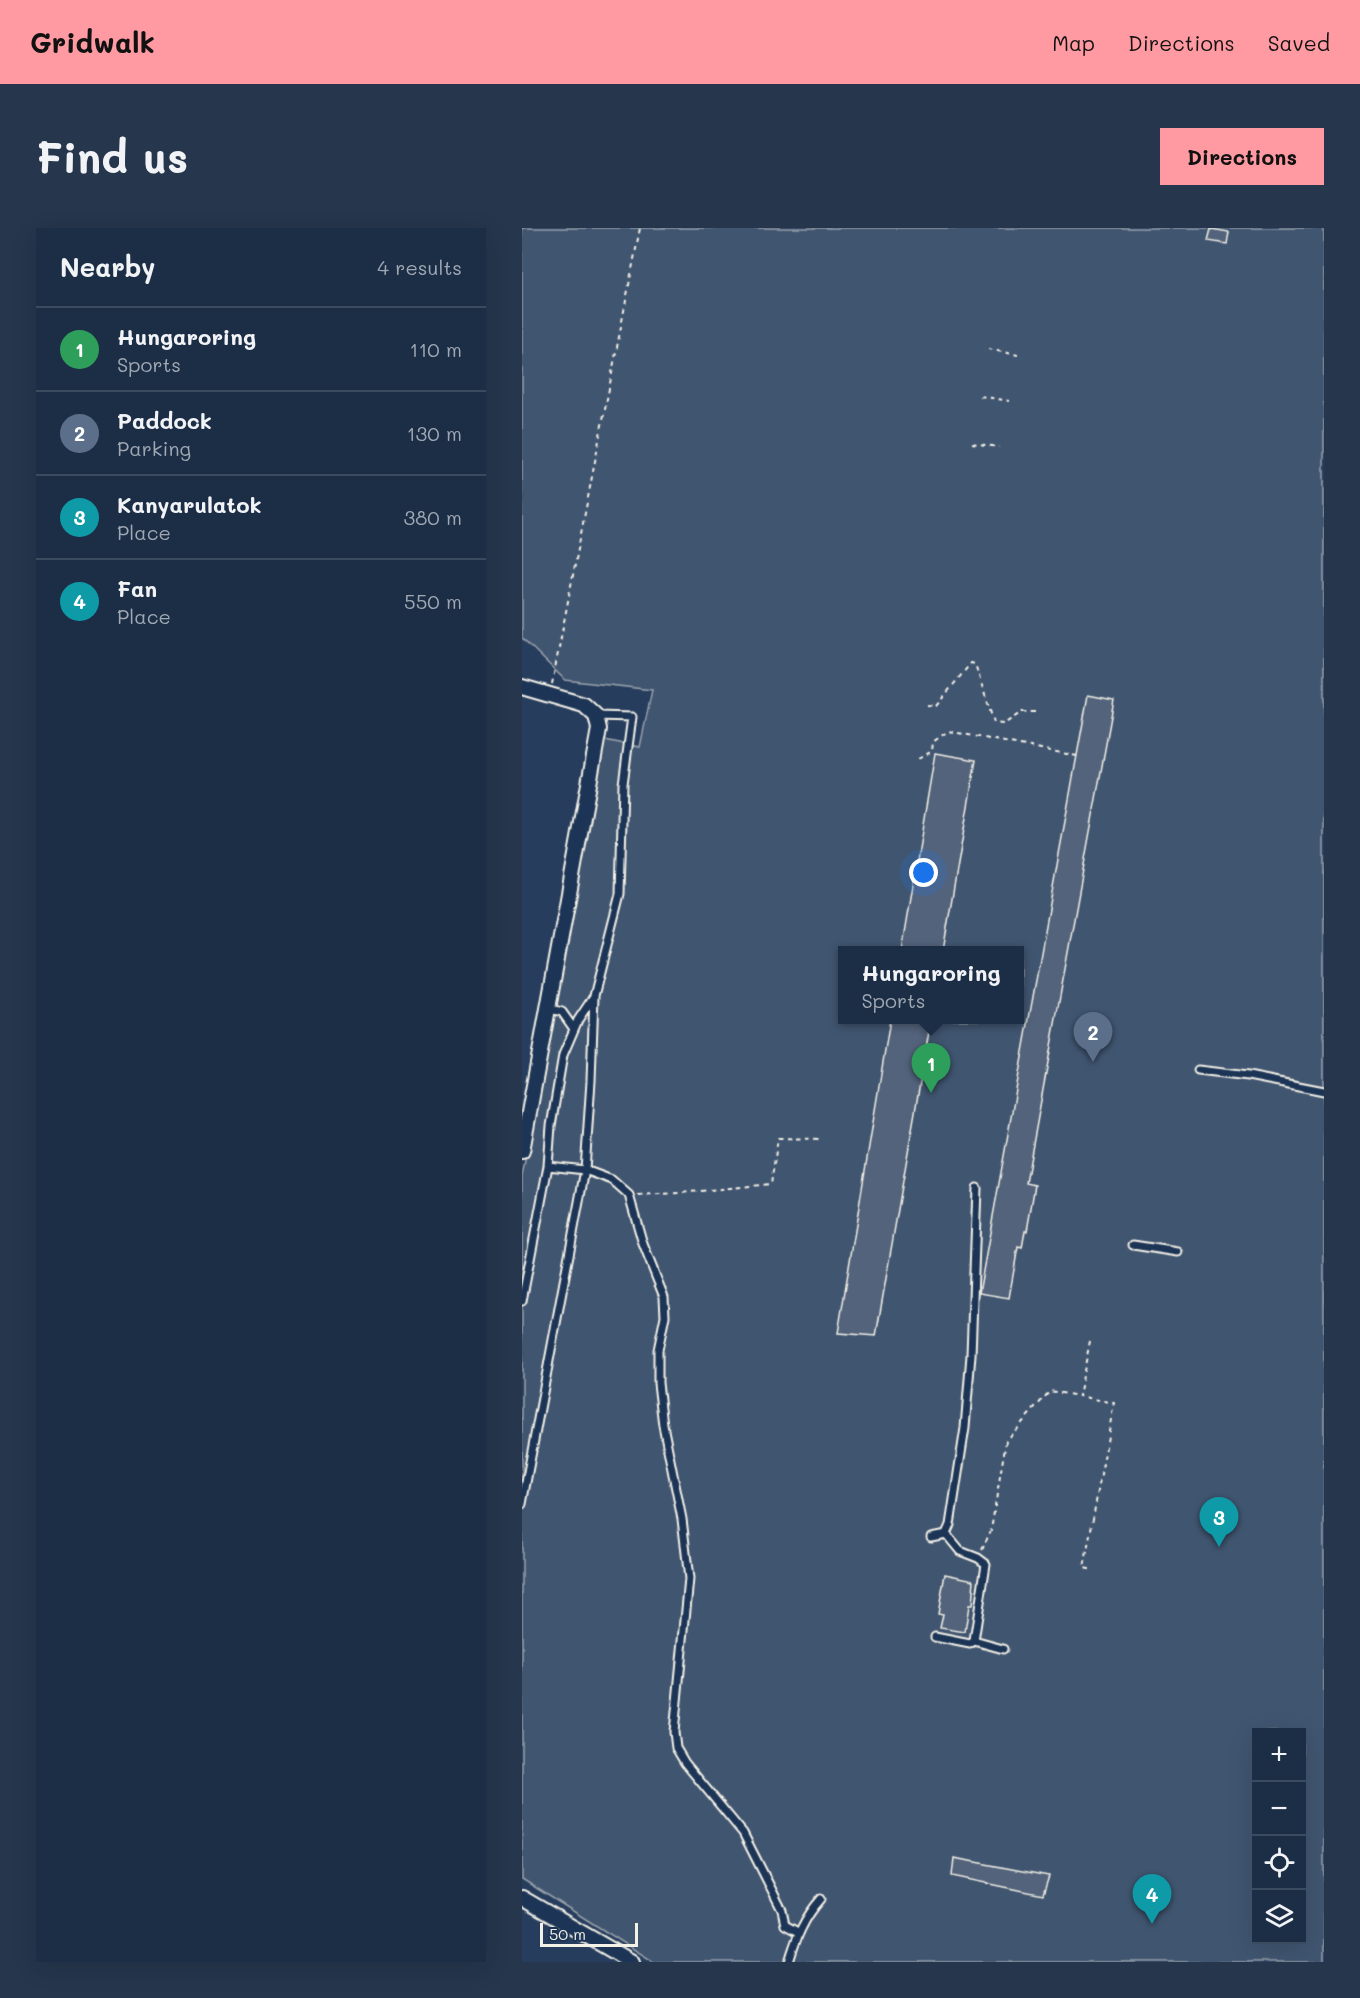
<!DOCTYPE html>
<html lang="en">
<head>
<meta charset="utf-8">
<style>
	:root { --surface:#1c2e46; --page:#25364d; --text:#f1f3f6; --muted:#a0a8b3; --line:#3a4a5f; --accent:#ff9aa2 }
	body { margin:0; font-family:Mali,sans-serif; background:var(--page); color:var(--text) }
	.controls { position:absolute; right:18px; bottom:18px; display:grid; overflow:hidden; border-radius:0px; box-shadow:0 6px 24px #0002 }
	.controls button { width:54px; height:54px; display:grid; place-items:center; padding:0; border:0; border-bottom:2px solid var(--line); background:var(--surface); color:var(--text); font:30px sans-serif }
	.scale { position:absolute; left:18px; bottom:15px; width:98px; box-sizing:border-box; padding-left:6px; border:3px solid #f4f1e8; border-top:0; font-size:16px; line-height:21px; white-space:nowrap; color:#f4f1e8; -webkit-text-stroke:4px #1d3557; paint-order:stroke }
	.you { position:absolute; left:402px; top:645px; width:21px; height:21px; margin:-15px; border:4px solid #fff; border-radius:50%; background:#1a73e8; box-shadow:0 0 0 9px #1a73e833 }
	.badge { display:grid; place-items:center; width:39px; height:39px; border-radius:50%; background:var(--accent); color:#fff; font-size:20px; font-weight:700 }
	.pin { position:absolute; translate:-50% -50px; filter:drop-shadow(0 2px 3px #0008) }
	.pin::after { content:''; position:absolute; top:32px; width:21px; height:18px; background:inherit; clip-path:polygon(0 0,100% 0,50% 100%) }
	.popup { position:absolute; left:316px; top:718px; width:186px; height:78px; box-sizing:border-box; display:grid; place-content:center; border-radius:0px; background:var(--surface); filter:drop-shadow(0 2px 4px #0005); font-size:20px; white-space:nowrap; color:var(--muted) }
	.popup b { font-size:22px; color:var(--text) }
	.popup::after { content:''; position:absolute; left:50%; top:100%; margin-left:-12px; border:12px solid transparent; border-top-color:var(--surface) }
	.list { margin:0; padding:0; list-style:none }
	h2 { display:flex; justify-content:space-between; align-items:center; height:78px; margin:0; padding:0 24px; font-size:26px }
	h2 small { font-size:20px; font-weight:400; color:var(--muted) }
	.list li { display:grid; grid-template-columns:39px 1fr auto; gap:18px; align-items:center; box-sizing:border-box; height:84px; padding:0 24px; border-top:2px solid var(--line) }
	.list b { display:block; font-size:22px; white-space:nowrap }
	.list p { margin:0; font-size:20px; white-space:nowrap; color:var(--muted) }
	.list em { font-size:20px; font-style:normal; color:var(--muted) }
	.icon { flex:none; width:33px; height:33px; fill:none; stroke:currentColor; stroke-width:2; stroke-linecap:round; stroke-linejoin:round }
	.map { position:relative; flex:none; width:802px; height:1734px; overflow:hidden; border-radius:0px }
	header { display:flex; align-items:center; gap:36px; box-sizing:border-box; height:84px; padding:0 30px; background:var(--accent); color:#111 }
	header strong { font-size:28px }
	nav { display:flex; gap:33px; margin-inline-start:auto; font-size:21px }
	.intro { display:flex; align-items:center; justify-content:space-between; box-sizing:border-box; height:144px; padding:0 36px }
	h1 { margin:0; font-size:42px }
	.button { padding:15px 27px; border-radius:0px; background:var(--accent); color:#111; font-size:21px; font-weight:700 }
	main { display:flex; gap:36px; padding:0 36px }
	aside { flex:1; background:var(--surface); border-radius:0px; box-shadow:0 6px 24px #0002 }
	.map>svg:first-child { display:block }
	.green { fill:#40546f; stroke:#9aa2ac; stroke-width:1.5; fill-rule:evenodd }
	.building { fill:#52647b; stroke:#f4f1e8; stroke-width:1.5 }
	.lines { fill:none; stroke-linecap:round; stroke-linejoin:round }
	.service-casing { stroke:#f4f1e8; stroke-width:11 }
	.minor-casing { stroke:#f4f1e8; stroke-width:18 }
	.path { stroke:#f4f1e8; stroke-width:2; stroke-dasharray:4.5 4.5; stroke-linecap:butt }
	.service { stroke:#1d3557; stroke-width:7 }
	.minor { stroke:#1d3557; stroke-width:14 }
</style>
</head>
<body>
<header>
<strong>Gridwalk</strong>
<nav><a>Map</a><a>Directions</a><a>Saved</a></nav>
</header>
<div class="intro"><h1>Find us</h1><a class="button">Directions</a></div>
<main>
<aside>
<h2>Nearby<small>4 results</small></h2>
<ul class="list">
<li><span class="badge" style="background:#2e9e5b">1</span><div><b>Hungaroring</b><p>Sports</p></div><em>110 m</em></li>
<li><span class="badge" style="background:#5c6f8a">2</span><div><b>Paddock</b><p>Parking</p></div><em>130 m</em></li>
<li><span class="badge" style="background:#0f9aa8">3</span><div><b>Kanyarulatok</b><p>Place</p></div><em>380 m</em></li>
<li><span class="badge" style="background:#0f9aa8">4</span><div><b>Fan</b><p>Place</p></div><em>550 m</em></li>
</ul>
</aside>
<div class="map">
<svg width="802" height="1734" viewBox="0 0 802 1734">
	<rect width="100%" height="100%" fill="#263d5d"/>
	<filter id="ink" filterUnits="userSpaceOnUse"><feTurbulence type="fractalNoise" baseFrequency=".0167" numOctaves="2"/><feDisplacementMap in="SourceGraphic" scale="12" xChannelSelector="R" yChannelSelector="G"/><feConvolveMatrix kernelMatrix="1 2 1 2 8 2 1 2 1" color-interpolation-filters="sRGB"/></filter>
	<g filter="url(#ink)">
		<!-- green -->
		<path class="green" d="M0,0H802V1734H132L0,1651V949L82,512L118,519L130,462L43,452L0,410ZM320,722H498V792H320ZM734,1504H780V1712H734Z"/>
		<!-- building -->
		<path class="building" d="M689,1L707,4L705,16L686,13Z
			M566,467L592,472L504,955L513,957L505,1003H503L500,1020L496,1019L487,1070L457,1065Z
			M413,525L454,532L421,723H380Z
			M368,792H409L354,1108L316,1105Z
			M423,1346L452,1352L450,1377H447L443,1404L418,1400L421,1387L416,1386Z
			M432,1630L527,1648L521,1667L430,1648Z"/>
		<g class="lines">
			<!-- service casing -->
			<g class="service-casing">
				<path id="service" d="M25,780L40,784L52,801
					M676,842L726,848L802,863
					M26,938L63,942L90,952L107,967L121,1016L142,1069L143,1088L136,1122V1155L141,1197L160,1291L167,1351L152,1504L154,1520L163,1535L221,1605L260,1682L263,1697L276,1704
					M611,1017L656,1024
					M0,1073L26,938L29,898L41,827L56,792L72,768
					M0,1276L63,942L69,853L72,768L98,666L101,556L110,489L74,488
					M409,1309L424,1306L428,1297L443,1200L449,1127L455,960
					M413,1409L448,1416L452,1413L464,1336L456,1330L438,1323L424,1306
					M452,1413L481,1421
					M267,1734C274,1710 282,1690 299,1671"/>
			</g>
			<!-- minor casing -->
			<g class="minor-casing">
				<path id="minor" d="M0,459L62,477L74,488L77,501L0,923
					M0,1670L110,1734"/>
			</g>
			<!-- path -->
			<path class="path" d="M466,121L496,127
				M458,168L487,173
				M450,215L477,219
				M30,456L118,0
				M405,477L414,478L449,435L453,436L472,495L482,496L500,484H513
				M396,531L410,523L411,514L426,503L555,528
				M116,967L158,965L249,956L256,910L299,911
				M568,1113L557,1168L592,1175L562,1340L572,1342
				M460,1322L469,1302L484,1213L528,1163L557,1168"/>
			<!-- service -->
			<use href="#service" class="service"/>
			<!-- minor -->
			<use href="#minor" class="minor"/>
		</g>
	</g>
</svg>
<div class="controls">
<button>+</button>
<button>−</button>
<button><svg class="icon" aria-label="locate" viewBox="0 0 24 24"><circle cx="12" cy="12" r="6"/><path d="M12 2v4M12 18v4M2 12h4M18 12h4"/></svg></button>
<button><svg class="icon" aria-label="layers" viewBox="0 0 24 24"><path d="M12 4l9 5-9 5-9-5zM3 14l9 5 9-5"/></svg></button>
</div>
<div class="scale">50 m</div>
<div class="you"></div>
<div class="pin badge" style="left:409px;top:865px;background:#2e9e5b">1</div>
<div class="popup"><b>Hungaroring</b>Sports</div>
<div class="pin badge" style="left:571px;top:834px;background:#5c6f8a">2</div>
<div class="pin badge" style="left:697px;top:1319px;background:#0f9aa8">3</div>
<div class="pin badge" style="left:630px;top:1696px;background:#0f9aa8">4</div>
</div>
</main>
</body>
</html>
